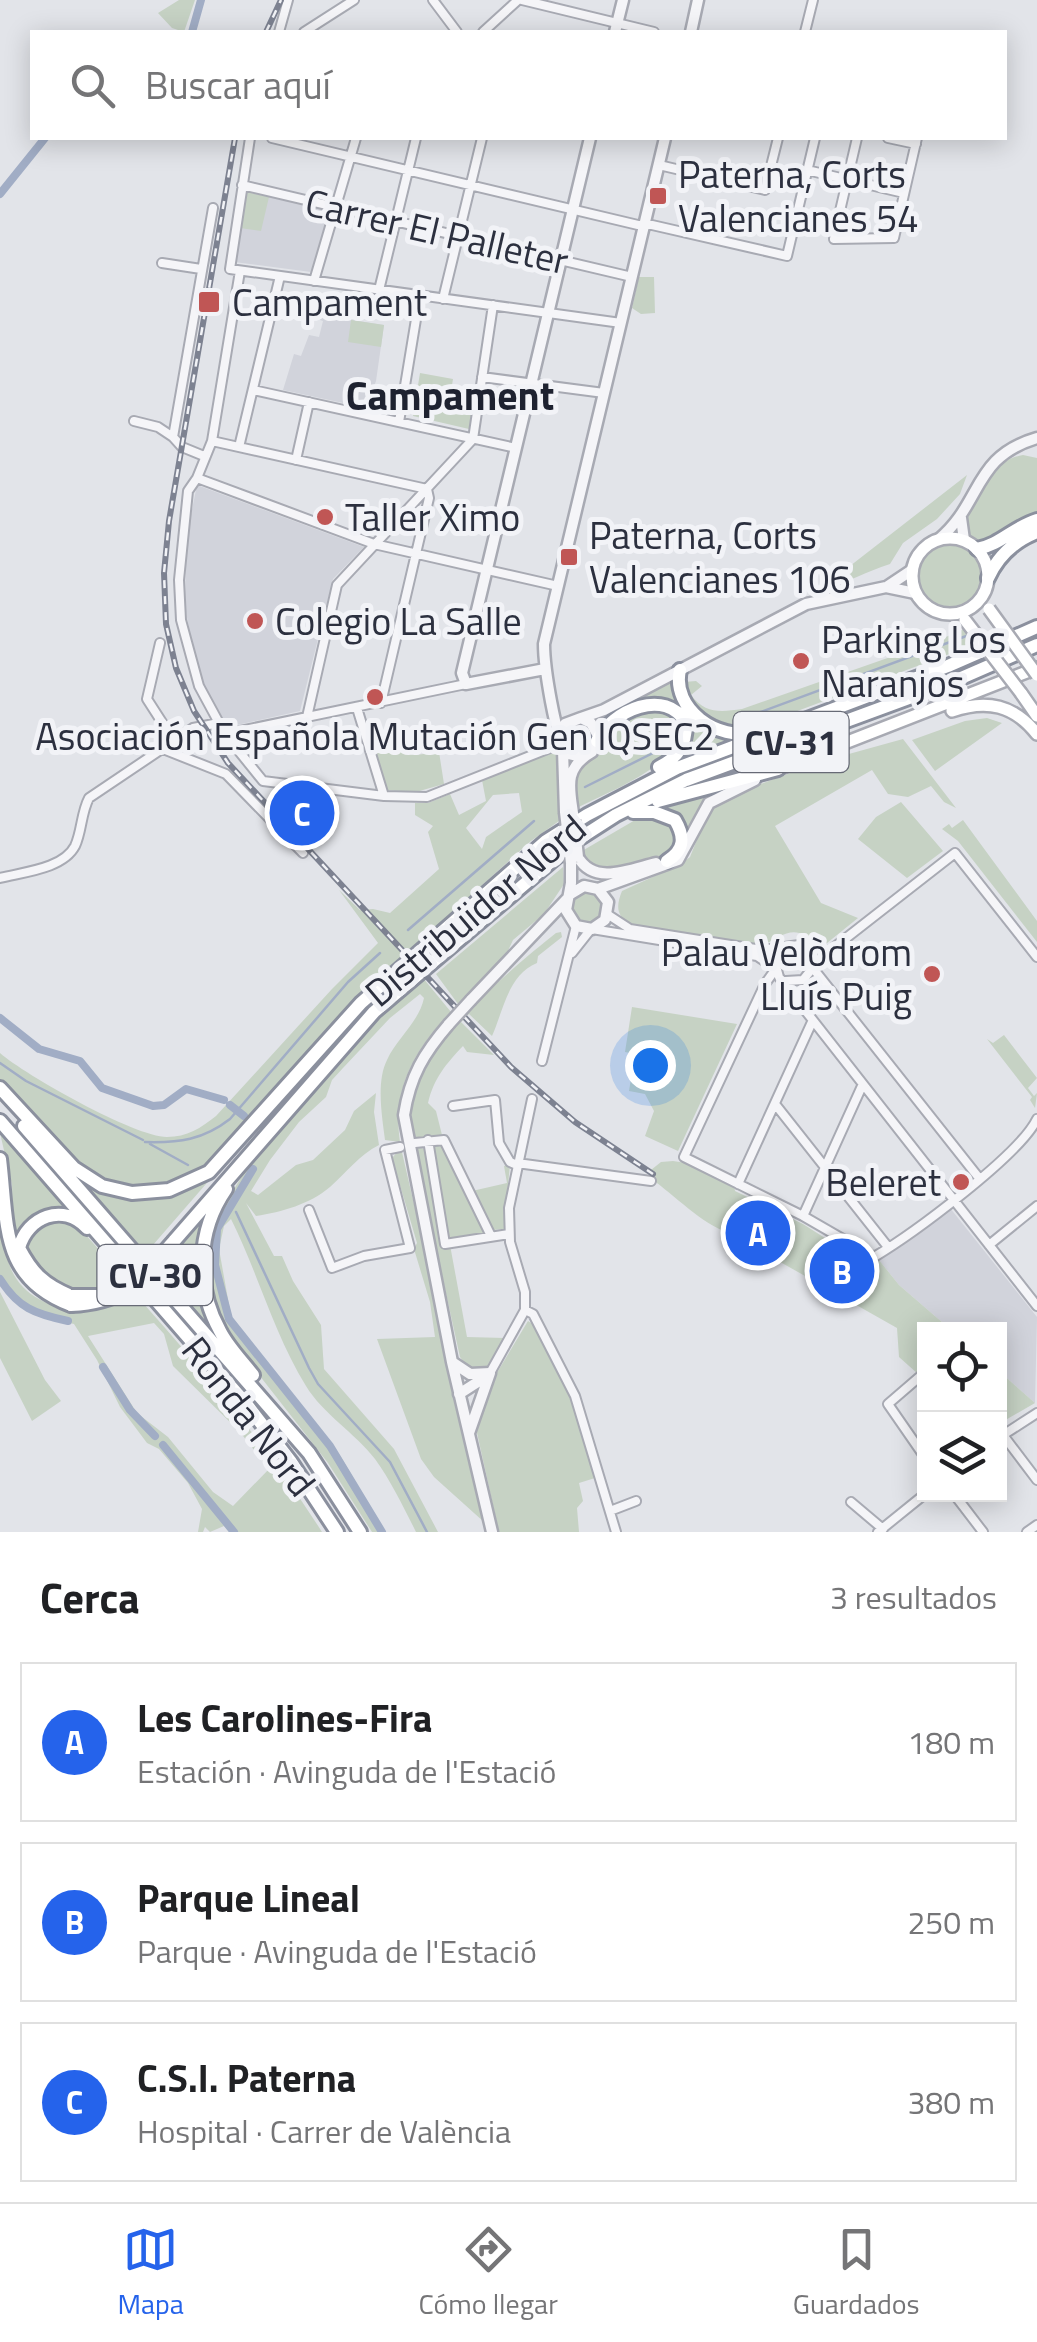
<!DOCTYPE html>
<html lang="es">
<head>
<meta charset="utf-8">
<style>
	:root { --surface:#fff; --page:#f2f2f2; --text:#202124; --muted:#757577; --line:#e0e0e0; --accent:#2563eb }
	body { margin:0; font-family:"Titillium Web",sans-serif; background:var(--page); color:var(--text) }
	.controls { position:absolute; right:30px; bottom:30px; display:grid; overflow:hidden; border-radius:0px; box-shadow:0 5px 25px #0003 }
	.controls button { width:90px; height:90px; display:grid; place-items:center; padding:0; border:0; border-bottom:2px solid var(--line); background:var(--surface); color:var(--text); font:50px sans-serif }
	.you { position:absolute; left:650px; top:1065px; width:35px; height:35px; margin:-25px; border:8px solid #fff; border-radius:50%; background:#1a73e8; box-shadow:0 0 0 15px #1a73e833 }
	.badge { display:grid; place-items:center; width:65px; height:65px; border-radius:50%; background:var(--accent); color:#fff; font-size:32px; font-weight:700 }
	.pin { position:absolute; translate:-50% -50%; border:5px solid #fff; box-shadow:0 2px 10px #0006 }
	.list { margin:0; padding:0; list-style:none }
	h2 { display:flex; justify-content:space-between; align-items:center; height:130px; margin:0; padding:0 40px; font-size:42px }
	h2 small { font-size:32px; font-weight:400; color:var(--muted) }
	.list li { display:grid; grid-template-columns:65px 1fr auto; gap:30px; align-items:center; box-sizing:border-box; height:160px; margin:0 20px 20px; padding:0 20px; border:2px solid var(--line); border-radius:0px }
	.list b { display:block; font-size:38px; white-space:nowrap }
	.list p { margin:0; font-size:32px; white-space:nowrap; color:var(--muted) }
	.list em { font-size:32px; font-style:normal; color:var(--muted) }
	.icon { flex:none; width:55px; height:55px; fill:none; stroke:currentColor; stroke-width:2; stroke-linecap:round; stroke-linejoin:round }
	.map { position:relative; flex:none; width:1037px; height:1532px; overflow:hidden }
	.search { position:absolute; background:var(--surface); box-shadow:0 5px 25px #0003; left:30px; right:30px; top:30px; height:110px; display:flex; align-items:center; gap:25px; box-sizing:border-box; padding:0 35px; border-radius:0px; color:var(--muted); font-size:38px }
	.sheet { height:670px; background:var(--surface) }
	nav { display:flex; justify-content:space-around; align-items:center; box-sizing:border-box; height:140px; border-top:2px solid var(--line); background:var(--surface); font-size:28px; color:var(--muted) }
	nav a { display:grid; justify-items:center; gap:5px }
	nav .on { color:var(--accent) }
	.map>svg:first-child { display:block }
	.built { fill:#d1d3db }
	.green { fill:#c6d2c4; fill-rule:evenodd }
	.lines { fill:none; stroke-linecap:round; stroke-linejoin:round }
	.stream { stroke:#a1adc5; stroke-width:2.5 }
	.canal { stroke:#a1adc5; stroke-width:8 }
	.minor-casing { stroke:#a8aab3; stroke-width:12 }
	.tertiary-casing { stroke:#a8aab3; stroke-width:15 }
	.secondary-casing { stroke:#a8aab3; stroke-width:16 }
	.trunk-casing { stroke:#8b909e; stroke-width:18 }
	.minor { stroke:#f5f5f8; stroke-width:8 }
	.tertiary { stroke:#f5f5f8; stroke-width:10 }
	.secondary { stroke:#fff; stroke-width:11 }
	.trunk { stroke:#fff; stroke-width:12 }
	.rail-casing { stroke:#7d8291; stroke-width:6 }
	.rail { stroke:#f2f3f7; stroke-width:2.5; stroke-dasharray:8; stroke-linecap:butt }
	.tertiary-bridge-casing { stroke:#a8aab3; stroke-width:15; stroke-linecap:butt }
	.secondary-bridge-casing { stroke:#a8aab3; stroke-width:16; stroke-linecap:butt }
	.trunk-bridge-casing { stroke:#8b909e; stroke-width:18; stroke-linecap:butt }
	.tertiary-bridge { stroke:#f5f5f8; stroke-width:10 }
	.secondary-bridge { stroke:#fff; stroke-width:11 }
	.trunk-bridge { stroke:#fff; stroke-width:12 }
	.poi-dot { fill:#c05655; stroke:#f2f3f7; stroke-width:4 }
	.labels { text-anchor:middle; dominant-baseline:central; stroke-width:10; stroke-linejoin:round; paint-order:stroke }
	.shield { fill:#f2f3f7; stroke:#676a76; stroke-width:2.5 }
	.shield-label { font-size:35px; font-weight:bold; fill:#2c303f }
	.poi-label { font-size:38px; fill:#2c303f; stroke:#f2f3f7; text-anchor:start }
	.street-label { font-size:38px; fill:#2c303f; stroke:#f2f3f7 }
	.neighbourhood-label { font-size:40px; font-weight:bold; fill:#1e2230; stroke:#f2f3f7 }
</style>
</head>
<body>
<div class="map">
<svg width="1037" height="1532" viewBox="0 0 1037 1532">
	<rect width="100%" height="100%" fill="#e2e4e9"/>
	<!-- built -->
	<path class="built" d="M246,192L329,210L311,272L234,262Z
		M323,293L355,297L352,320L384,325L376,381L366,408L283,390L294,354L301,356L309,335L319,337L323,321L320,320Z
		M197,485L364,547L333,579L300,711L228,727L206,689L195,662L185,606L186,539Z
		M950,1208L1037,1317L1035,1403L1000,1372V1330L950,1329L899,1285L879,1260Z"/>
	<!-- green -->
	<path class="green" d="M179,0H195L184,32L172,28L158,13Z
		M246,192L269,197L261,231L240,228Z
		M639,277H654L655,313L641,314L632,308Z
		M351,320L384,325L381,347L348,342Z
		M420,373L453,379L451,391L474,394L469,429L413,416Z
		M1023,455L1037,458V513C1016,521 1001,536 980,542L968,535C962,503 991,460 1023,455Z
		M967,475L960,494L937,519L903,543L890,564C866,571 848,584 823,587Z
		M918 577a32 32 0 1 1 64 0a32 32 0 1 1-64 0Z
		M964,629L976,644L749,729L725,728L687,700L684,682L696,681L702,686L691,695C705,714 721,712 742,709L939,640Z
		M672,679L679,702L733,738L684,756C691,740 697,725 683,711C657,684 628,713 601,722L605,713Z
		M648,708L673,714C700,760 608,791 575,809L574,776L581,764L596,756L612,725Z
		M987,718L1002,723L935,771L912,740L965,721Z
		M413,738L416,755L439,752L444,784L416,792L387,790L374,746Z
		M903,739L956,808L944,802L931,786L908,797L888,794L872,770L775,826L821,903L858,918L827,943L819,944C793,923 785,934 762,946L630,925C616,915 616,906 622,891L681,864L690,857L708,812L734,794L820,762Z
		M553,752H558L559,821L531,841L350,1004L227,1147L211,1162L179,1182L157,1187H132L106,1180L84,1169L53,1143L0,1082V1053C25,1075 135,1137 167,1137C187,1137 201,1128 216,1116L332,989L378,943L339,890L360,910L373,909L390,913L439,869L428,832L433,826L415,815V803H428L450,794L459,815L486,801L482,780ZM519,793L522,812L486,837L482,849L466,828L493,795Z
		M713,792L696,812L686,838L685,832L648,807Z
		M901,802L943,851L907,878L858,839L876,817Z
		M642,816L670,823C691,852 652,860 631,865C623,867 613,871 606,870C599,870 589,865 583,862L582,851Z
		M963,820L1037,921V942L958,841L942,829L949,824L952,828Z
		M563,867L564,884L544,914L513,940L505,957L458,1004L436,974Z
		M572 907a15 15 0 1 1 30 0a15 15 0 1 1-30 0Z
		M561,932L562,937L538,956L537,963C508,975 504,1009 492,1036L469,1014L461,1022L494,1055L467,1052L463,1046C446,1064 434,1078 428,1103L436,1111L442,1135L414,1140L416,1146L426,1150L442,1239L450,1245L467,1337L505,1338L486,1368L469,1369L460,1357L416,1157C411,1132 407,1105 417,1080C435,1033 517,964 556,933Z
		M423,978L451,1012C415,1049 392,1088 400,1142L385,1140C382,1116 376,1082 387,1060C397,1038 419,1022 424,998L420,994L390,1018L343,1068L332,1080L326,1097L299,1122L270,1160L251,1191L258,1195L296,1165L313,1160L345,1130L354,1111L376,1093L374,1112L379,1145C359,1155 347,1172 330,1187C310,1204 282,1212 256,1216L246,1203L274,1256H282L293,1281L321,1325L324,1369L394,1449L438,1532H416C404,1508 391,1481 375,1459C355,1433 323,1414 306,1386C274,1334 258,1273 231,1219L224,1226L219,1249L231,1316L341,1457L385,1532H372L328,1463L230,1338L213,1304L207,1267L212,1233L219,1213L244,1173L365,1032Z
		M632,1007L737,1024L678,1151L645,1136L654,1111L645,1094L629,1091L635,1054L625,1052Z
		M1004,1035L1037,1078L1028,1088L1034,1096L1037,1093L1035,1108L1030,1100L1032,1097L987,1039L993,1043Z
		M0,1133L67,1210C41,1210 27,1215 17,1240L13,1234L12,1185Z
		M442,1142L487,1233L457,1239L447,1236L432,1147Z
		M401,1148L433,1286L454,1401L484,1522L434,1477L421,1459L377,1339L435,1337L430,1302L414,1249L417,1243L392,1158Z
		M673,1161L686,1163L734,1184L735,1191L803,1224L867,1265L879,1260L899,1285L950,1329L924,1330V1369L918,1374L899,1357L897,1328L729,1233C700,1223 676,1196 650,1178L651,1170L661,1162Z
		M510,1164L504,1229L492,1230L472,1191L507,1183L504,1166Z
		M219,1169L146,1253L80,1178C136,1197 169,1210 219,1169Z
		M219,1192L198,1250L222,1342L159,1267Z
		M0,1199C2,1222 2,1247 11,1269C31,1315 96,1318 134,1293C202,1369 267,1445 322,1532H229L224,1526L210,1532L205,1527L203,1532H198L202,1509L188,1483L159,1449L147,1443L120,1407L97,1360L74,1324L34,1315L10,1296L0,1280ZM154,1323L164,1334L173,1366L240,1432L269,1469L233,1506L213,1492L168,1437L137,1413L88,1336Z
		M60,1220L78,1226L123,1277C117,1282 110,1288 102,1290C77,1298 24,1275 27,1243C28,1235 36,1228 41,1222Z
		M0,1292L45,1380L61,1401L32,1421L0,1358Z
		M528,1321L534,1325L568,1386L595,1478L579,1483L583,1501L577,1508L579,1532H499L475,1424L480,1401Z
		M1000,1372L1035,1403L1002,1422L1000,1420Z"/>
	<g class="lines">
		<!-- stream -->
		<path class="stream" d="M739,720L969,635
			M585,787L657,751
			M408,930L534,821
			M0,1063L26,1081L143,1140
			M145,1142C179,1143 203,1140 230,1119L348,982L380,953
			M150,1144L188,1165
			M236,1212L309,1368L318,1384L390,1462L427,1532"/>
		<!-- canal -->
		<path class="canal" d="M192,32L201,0
			M0,194L45,138
			M0,1018L39,1049L80,1061L102,1088L153,1106L164,1105L186,1089L224,1100
			M230,1105L244,1116
			M253,1169L217,1229L215,1265L229,1319L330,1446L382,1532
			M0,1279C18,1308 35,1314 68,1321
			M103,1367L130,1410L155,1436
			M163,1445L234,1532"/>
		<!-- minor casing -->
		<g class="minor-casing">
			<path id="minor" d="M433,0L457,32
				M522,0L654,32
				M279,32L288,0
				M304,32L354,0
				M483,32L518,0
				M805,32L813,0
				M250,138L230,269L621,323
				M272,138L638,225H652L787,256L815,138
				M888,138L916,144
				M659,165L765,190L778,138
				M807,170L904,193
				M242,185L632,277
				M796,218L836,228L834,239L894,238L917,138
				M836,228L857,138
				M162,263L201,269
				M240,271L212,441L197,478L188,491L179,580L181,620L199,686L225,734L263,781L384,796L427,797L560,744
				M314,281L356,138
				M379,290L416,138
				M443,299L482,138
				M482,377L604,393
				M253,390L516,448
				M134,421L158,427L173,437
				M399,422L420,295
				M212,441L427,489
				M239,447L280,276
				M204,456L182,447L173,437L213,208
				M296,460L309,402
				M197,478L374,544L558,586
				M160,643L147,699L174,741
				M381,703L429,498L427,489
				M357,708L384,796
				M307,717L337,585L473,439L493,305
				M225,734L466,684
				M163,749L226,774L303,853
				M0,878C23,872 63,869 75,846C82,831 81,813 89,798L193,728L219,723
				M607,914L630,929L762,950L799,945L811,957V970L803,980L786,981
				M592,929L757,956L775,968
				M781,948L774,959L779,977L1037,1306
				M572,953L591,929
				M812,962L818,960L955,853L1037,957
				M812,967L979,1178
				M775,970L765,984L684,1157L803,1216L874,1257C911,1235 1019,1156 1037,1119
				M542,1061L576,926
				M775,1104L888,1247
				M453,1106L495,1100L499,1143L510,1162L517,1165
				M428,1140L445,1244L509,1234
				M415,1143L444,1140L491,1236
				M517,1163L651,1181
				M738,1184L812,1022
				M309,1210L332,1268L364,1256L410,1248L385,1150L400,1147
				M803,1216L862,1086
				M989,1245L1037,1206
				M525,1310L533,1314L575,1396L616,1532
				M490,1373L525,1310V1292L510,1242L509,1208L532,1099
				M924,1373L888,1404L924,1456
				M1000,1431L1037,1480
				M1000,1437L1037,1413
				M954,1494L983,1532
				M851,1502L883,1529
				M610,1511L636,1501
				M878,1532L925,1494
				M1027,1532L1037,1525"/>
		</g>
		<!-- tertiary casing -->
		<g class="tertiary-casing">
			<path id="tertiary" d="M615,32L623,0
				M691,32L698,0
				M961,518L964,540
				M938,540C983,503 972,457 1037,438
				M888,586L912,570
				M545,669L466,684L462,673L590,138
				M581,718L604,710L806,604L886,587L915,593
				M559,734L565,724L581,718L591,723L598,736L592,752C562,769 570,789 574,820
				M563,750L565,812
				M581,757L568,754C555,741 544,665 544,644L665,138
				M578,857C594,886 631,869 656,863
				M571,863V883L566,910L576,926L592,929L605,920L608,902L598,889
				M569,895L584,886L598,889L678,860L709,803L755,780
				M471,1000L567,899
				M449,1024C424,1053 410,1076 404,1115L452,1362L492,1532
				M452,1362L470,1374L490,1373
				M459,1394L487,1376
				M469,1433L490,1373"/>
		</g>
		<!-- secondary casing -->
		<g class="secondary-casing">
			<path id="secondary" d="M912 576a38 38 0 1 1 76 0a38 38 0 1 1-76 0Z
				M1021,693L1037,716
				M952,711C987,699 1014,705 1037,734
				M778,769L1037,668"/>
		</g>
		<!-- trunk casing -->
		<g class="trunk-casing">
			<path id="trunk" d="M977,549C1000,545 1014,527 1037,520
				M988,578C998,556 1014,541 1037,532
				M680,670C671,709 718,742 755,732
				M597,741C612,710 666,687 686,723C686,745 679,757 659,767
				M658,801L778,769
				M633,812H654L675,820C685,837 685,850 667,861
				M0,1088L74,1168L102,1186L132,1193L169,1190L209,1172L361,1003L546,841L587,815L677,768L948,666L1037,627
				M0,1121L247,1405L291,1462L337,1532
				M24,1126L309,1453L360,1532
				M0,1159C8,1226 0,1278 71,1305
				M226,1189C197,1231 195,1286 220,1331C228,1347 242,1361 253,1375
				M174,1241L374,1012L574,842L616,815L686,780L952,682L1037,645
				M71,1296C44,1285 32,1273 19,1248C27,1217 63,1202 87,1228"/>
		</g>
		<!-- minor -->
		<use href="#minor" class="minor"/>
		<!-- tertiary -->
		<use href="#tertiary" class="tertiary"/>
		<!-- secondary -->
		<use href="#secondary" class="secondary"/>
		<!-- trunk -->
		<use href="#trunk" class="trunk"/>
		<!-- rail casing -->
		<g class="rail-casing">
			<path id="rail" d="M266,32L281,0
				M235,138L169,521L164,573L166,624L176,668L194,711L228,763L511,1067L575,1122L653,1174"/>
		</g>
		<!-- rail -->
		<use href="#rail" class="rail"/>
		<!-- tertiary-bridge casing -->
		<g class="tertiary-bridge-casing">
			<path id="tertiary-bridge" d="M565,812L571,863
				M574,820L578,857
				M449,1024L471,1000"/>
		</g>
		<!-- secondary-bridge casing -->
		<g class="secondary-bridge-casing">
			<path id="secondary-bridge" d="M989,609L1037,675
				M965,620L1021,693"/>
		</g>
		<!-- trunk-bridge casing -->
		<g class="trunk-bridge-casing">
			<path id="trunk-bridge" d="M71,1296H97
				M71,1305C128,1302 138,1281 174,1241"/>
		</g>
		<!-- tertiary-bridge -->
		<use href="#tertiary-bridge" class="tertiary-bridge"/>
		<!-- secondary-bridge -->
		<use href="#secondary-bridge" class="secondary-bridge"/>
		<!-- trunk-bridge -->
		<use href="#trunk-bridge" class="trunk-bridge"/>
	</g>
	<!-- markers -->
	<g class="poi-dot">
		<rect x="648" y="186" width="20" height="20" rx="5"/>
		<rect x="197" y="290" width="24" height="24" rx="5"/>
		<circle cx="325" cy="517" r="10"/>
		<rect x="559" y="547" width="20" height="20" rx="5"/>
		<circle cx="255" cy="621" r="10"/>
		<circle cx="801" cy="661" r="10"/>
		<circle cx="375" cy="697" r="10"/>
		<circle cx="932" cy="974" r="10"/>
		<circle cx="961" cy="1182" r="10"/>
	</g>
	<g class="labels">
		<!-- shield labels -->
		<g class="shield">
			<rect x="733.5" y="712" width="115" height="60" rx="8"/>
			<rect x="97.5" y="1245" width="115" height="60" rx="8"/>
		</g>
		<g class="shield-label">
			<text x="791" y="742">CV-31</text>
			<text x="155" y="1275">CV-30</text>
		</g>
		<!-- poi labels -->
		<g class="poi-label">
			<text x="678" y="174">Paterna, Corts<tspan x="678" dy="44">Valencianes 54</tspan></text>
			<text x="232" y="302">Campament</text>
			<text x="345" y="517">Taller Ximo</text>
			<text x="589" y="535">Paterna, Corts<tspan x="589" dy="44">Valencianes 106</tspan></text>
			<text x="275" y="621">Colegio La Salle</text>
			<text x="821" y="639">Parking Los<tspan x="821" dy="44">Naranjos</tspan></text>
			<text x="375" y="736" text-anchor="middle">Asociación Española Mutación Gen IQSEC2</text>
			<text x="912" y="952" text-anchor="end">Palau Velòdrom<tspan x="912" dy="44">Lluís Puig</tspan></text>
			<text x="941" y="1182" text-anchor="end">Beleret</text>
		</g>
		<!-- street labels -->
		<g class="street-label">
			<text transform="translate(437 231) rotate(13)">Carrer El Palleter</text>
			<text transform="translate(475 910) rotate(-40)">Distribuïdor Nord</text>
			<text transform="translate(249 1416) rotate(52)">Ronda Nord</text>
		</g>
		<!-- neighbourhood labels -->
		<g class="neighbourhood-label">
			<text x="450" y="395">Campament</text>
		</g>
	</g>
</svg>
<div class="controls">
<button><svg class="icon" aria-label="locate" viewBox="0 0 24 24"><circle cx="12" cy="12" r="6"/><path d="M12 2v4M12 18v4M2 12h4M18 12h4"/></svg></button>
<button><svg class="icon" aria-label="layers" viewBox="0 0 24 24"><path d="M12 4l9 5-9 5-9-5zM3 14l9 5 9-5"/></svg></button>
</div>
<div class="you"></div>
<div class="pin badge" style="left:758px;top:1233px">A</div>
<div class="pin badge" style="left:842px;top:1271px">B</div>
<div class="pin badge" style="left:302px;top:813px">C</div>
<div class="search"><svg class="icon" aria-label="search" viewBox="0 0 24 24"><circle cx="10" cy="10" r="6"/><path d="M15 15l6 6"/></svg>Buscar aquí</div>
</div>
<section class="sheet">
<h2>Cerca<small>3 resultados</small></h2>
<ul class="list">
<li><span class="badge">A</span><div><b>Les Carolines-Fira</b><p>Estación · Avinguda de l'Estació</p></div><em>180 m</em></li>
<li><span class="badge">B</span><div><b>Parque Lineal</b><p>Parque · Avinguda de l'Estació</p></div><em>250 m</em></li>
<li><span class="badge">C</span><div><b>C.S.I. Paterna</b><p>Hospital · Carrer de València</p></div><em>380 m</em></li>
</ul>
</section>
<nav>
<a class="on"><svg class="icon" aria-label="map" viewBox="0 0 24 24"><path d="M3 6l6-2 6 2 6-2v14l-6 2-6-2-6 2zM9 4v14M15 6v14"/></svg>Mapa</a>
<a><svg class="icon" aria-label="directions" viewBox="0 0 24 24"><path d="M12 3l9 9-9 9-9-9zM9 14v-3h6M13 9l2 2-2 2"/></svg>Cómo llegar</a>
<a><svg class="icon" aria-label="saved" viewBox="0 0 24 24"><path d="M7 4h10v16l-5-4-5 4z"/></svg>Guardados</a>
</nav>
</body>
</html>
